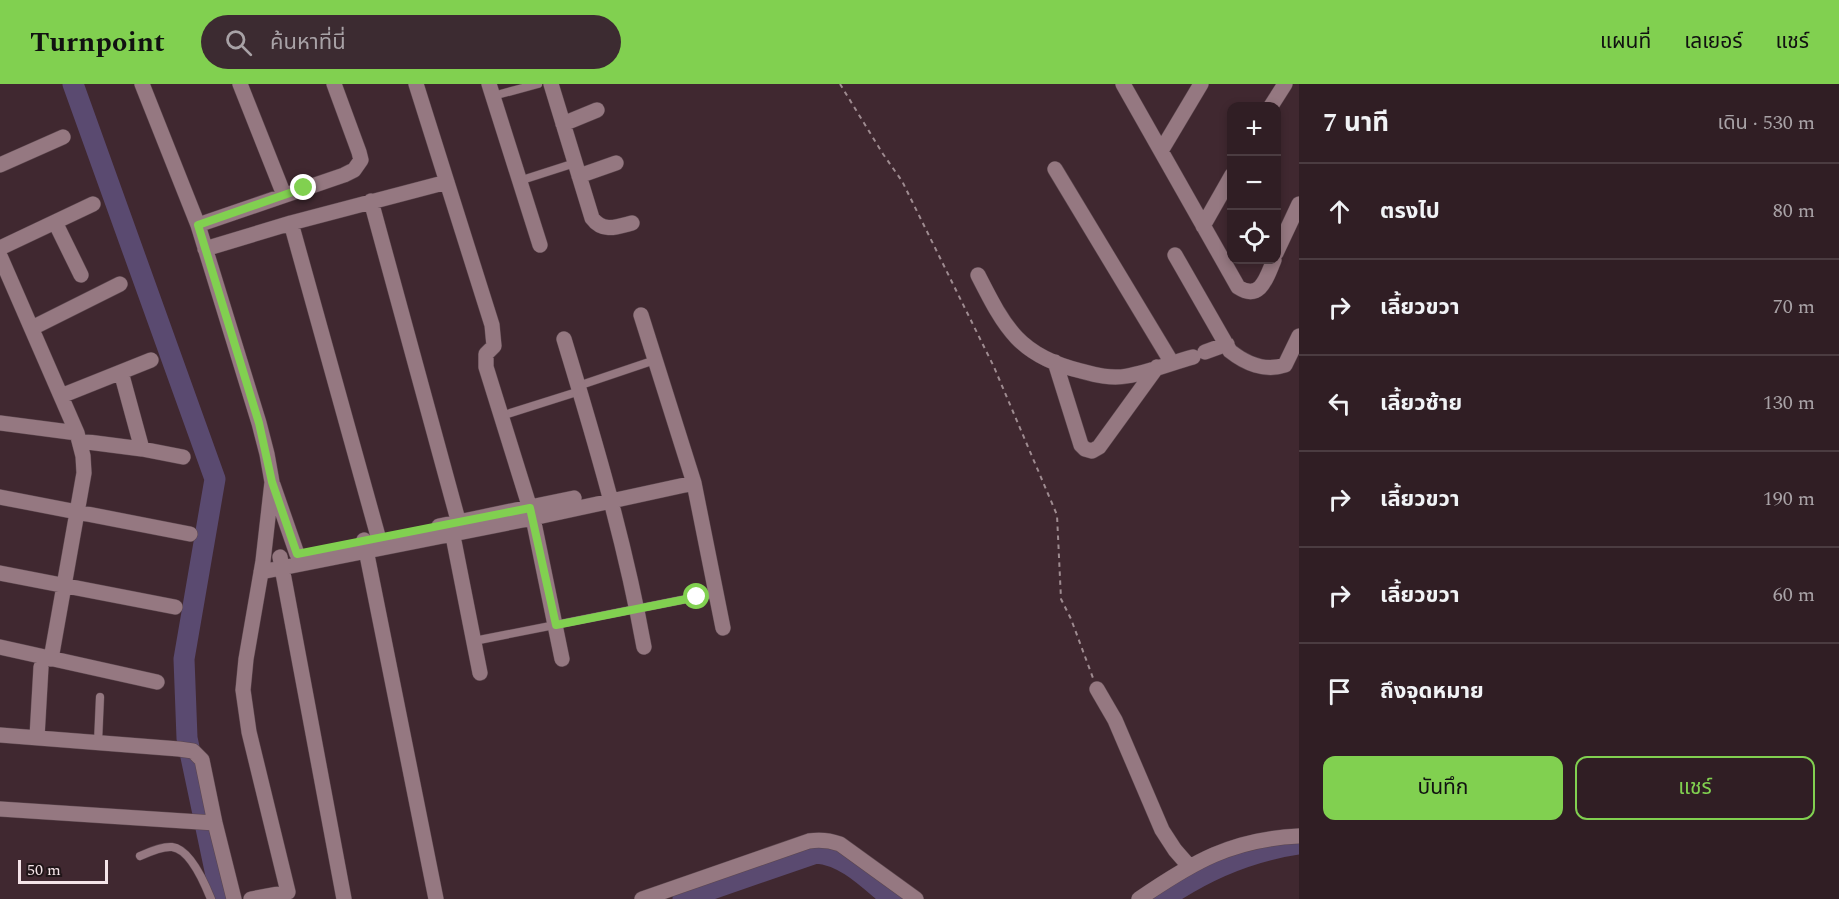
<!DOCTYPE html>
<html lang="th">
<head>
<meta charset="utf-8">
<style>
	:root { --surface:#301e24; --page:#3c2b31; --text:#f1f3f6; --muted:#a8a2a6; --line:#4b3c41; --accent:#81d050 }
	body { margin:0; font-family:Spectral,"Noto Sans Thai",serif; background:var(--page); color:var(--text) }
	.controls { position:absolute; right:18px; top:18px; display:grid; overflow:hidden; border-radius:12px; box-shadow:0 3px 9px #0003 }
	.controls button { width:54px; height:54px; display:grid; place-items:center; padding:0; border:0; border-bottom:2px solid var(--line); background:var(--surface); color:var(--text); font:30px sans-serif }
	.scale { position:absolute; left:18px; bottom:15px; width:90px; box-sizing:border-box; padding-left:6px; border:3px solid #f4e4e8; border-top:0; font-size:16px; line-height:21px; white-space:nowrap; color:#f4e4e8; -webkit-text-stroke:4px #201518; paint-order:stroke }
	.stop { position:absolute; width:18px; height:18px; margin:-14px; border:4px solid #81d050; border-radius:50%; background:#fff }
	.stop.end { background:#81d050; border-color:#fff; box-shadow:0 2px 6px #0008 }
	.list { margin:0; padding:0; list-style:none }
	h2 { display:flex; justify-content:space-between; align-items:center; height:78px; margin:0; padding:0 24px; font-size:26px }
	h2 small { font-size:20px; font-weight:400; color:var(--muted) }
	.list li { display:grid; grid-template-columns:39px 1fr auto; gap:18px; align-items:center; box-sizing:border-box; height:96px; padding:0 24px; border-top:2px solid var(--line) }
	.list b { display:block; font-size:22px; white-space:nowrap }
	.list em { font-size:20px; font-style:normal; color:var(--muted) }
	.actions { display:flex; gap:12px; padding:18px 24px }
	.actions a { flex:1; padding:14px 0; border:2px solid var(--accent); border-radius:12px; text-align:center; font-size:21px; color:var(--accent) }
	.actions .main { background:var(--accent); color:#111 }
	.icon { flex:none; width:33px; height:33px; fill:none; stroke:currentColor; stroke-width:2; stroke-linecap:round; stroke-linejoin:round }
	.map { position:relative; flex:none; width:1299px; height:815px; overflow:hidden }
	header { display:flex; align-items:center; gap:36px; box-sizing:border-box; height:84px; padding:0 30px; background:var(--accent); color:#111 }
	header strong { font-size:28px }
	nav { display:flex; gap:33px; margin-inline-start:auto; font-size:21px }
	.search { width:420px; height:54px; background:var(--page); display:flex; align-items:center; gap:15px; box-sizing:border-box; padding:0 21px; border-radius:33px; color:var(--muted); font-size:22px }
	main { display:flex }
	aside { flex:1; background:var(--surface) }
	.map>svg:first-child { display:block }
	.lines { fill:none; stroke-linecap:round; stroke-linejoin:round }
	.river { stroke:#5a4a70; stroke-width:21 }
	.lane-casing { stroke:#5c474e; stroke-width:9 }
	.street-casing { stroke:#5c474e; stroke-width:16 }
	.path { stroke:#9e8b90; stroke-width:2; stroke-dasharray:4.5 4.5; stroke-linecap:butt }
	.lane { stroke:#957881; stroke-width:8 }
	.street { stroke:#957881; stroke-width:15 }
	.route { stroke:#81d050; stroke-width:8 }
</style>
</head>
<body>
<header>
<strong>Turnpoint</strong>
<div class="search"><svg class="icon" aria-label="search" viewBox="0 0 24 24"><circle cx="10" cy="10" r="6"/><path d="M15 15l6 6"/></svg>ค้นหาที่นี่</div>
<nav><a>แผนที่</a><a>เลเยอร์</a><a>แชร์</a></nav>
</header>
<main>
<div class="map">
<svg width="1299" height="815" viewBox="0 0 1299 815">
	<rect width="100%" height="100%" fill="#402830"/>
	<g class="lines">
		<!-- river -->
		<path class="river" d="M73,0L215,395L184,575L187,654L221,815
			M683,815L816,769C846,771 870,797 892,815
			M1163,815C1205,786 1249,767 1299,760"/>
		<!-- lane casing -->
		<g class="lane-casing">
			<path id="lane" d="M493,12L538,0
				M519,97L575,79
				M578,302L655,276
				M501,332L580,307
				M474,557L717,509
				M98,658L100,613
				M140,772C149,768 162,762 172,763C190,765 205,800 211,815"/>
		</g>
		<!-- street casing -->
		<g class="street-casing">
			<path id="street" d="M142,0L198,141L259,339L267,370L272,398L263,477L246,575L243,606L249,648L288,808L251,815
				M240,0L284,111
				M416,0L492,241L494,262L486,270V283L533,434L562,575
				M489,0L540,161
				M551,0L592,134C603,149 617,143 632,139
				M1123,0L1238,203C1261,218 1267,192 1274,176
				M1271,22L1285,0
				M563,40L597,26
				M1161,67L1201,0
				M0,81L63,53
				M1055,85L1172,279
				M579,92L616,79
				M371,117L461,447
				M55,138L81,191
				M291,139L381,463
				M198,141L344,91L354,86L361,76L359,68L334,0
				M1203,142L1232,91
				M0,164L93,120
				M205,165L291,139L447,98
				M1276,169L1299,120
				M1175,171L1230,267C1245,279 1265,288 1285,281L1299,252
				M0,172L77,349L83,372L84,389L51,575
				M978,191C1005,244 1019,272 1081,287C1096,291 1111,295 1127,292C1149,288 1171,279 1193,273
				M641,231L694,399L723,544
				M32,244L120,200
				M564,255C595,357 625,458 644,563
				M1205,268L1227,260
				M1055,278L1081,361L1085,365L1092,367L1099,363L1157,283
				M121,288L142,365
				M61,312L151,276
				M0,339L77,349
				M80,357L142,365L183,373
				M273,401L297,470
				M0,413L190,450
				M439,442L574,414
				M451,442L480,589
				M364,456L436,815
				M280,473L344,815
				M261,488L533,434L694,399
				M0,489L175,523
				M0,563L157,598
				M1097,605L1115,636L1162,746L1175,766L1189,782
				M0,651L179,665L193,667L202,676L215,739L234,815
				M37,653L41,583
				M0,725L215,739
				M642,815L809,757C821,755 829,756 840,760L916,815
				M1139,815C1193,778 1232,755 1299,752"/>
		</g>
		<!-- path -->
		<path class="path" d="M840,0L883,70L902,97L994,283L1057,431L1061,515L1071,535L1093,594"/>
		<!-- lane -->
		<use href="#lane" class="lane"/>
		<!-- street -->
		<use href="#street" class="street"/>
	</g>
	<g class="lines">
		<!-- route -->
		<path class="route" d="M304,104L198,141L259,339L272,398L297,470L530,424L556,541L697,513"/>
	</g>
</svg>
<div class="controls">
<button>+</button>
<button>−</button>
<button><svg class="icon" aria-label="locate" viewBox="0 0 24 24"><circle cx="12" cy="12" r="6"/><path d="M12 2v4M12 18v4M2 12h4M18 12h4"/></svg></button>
</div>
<div class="scale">50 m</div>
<div class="stop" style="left:697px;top:513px"></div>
<div class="stop end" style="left:304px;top:104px"></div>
</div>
<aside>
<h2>7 นาที<small>เดิน · 530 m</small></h2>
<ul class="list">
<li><svg class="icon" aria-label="ahead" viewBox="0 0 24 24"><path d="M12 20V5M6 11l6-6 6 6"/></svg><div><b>ตรงไป</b></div><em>80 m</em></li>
<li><svg class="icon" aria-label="right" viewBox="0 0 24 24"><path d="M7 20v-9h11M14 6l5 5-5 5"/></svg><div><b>เลี้ยวขวา</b></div><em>70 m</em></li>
<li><svg class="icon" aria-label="left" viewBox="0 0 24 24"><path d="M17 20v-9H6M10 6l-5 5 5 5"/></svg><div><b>เลี้ยวซ้าย</b></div><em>130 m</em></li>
<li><svg class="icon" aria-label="right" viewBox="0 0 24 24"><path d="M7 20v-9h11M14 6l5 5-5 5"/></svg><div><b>เลี้ยวขวา</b></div><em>190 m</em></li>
<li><svg class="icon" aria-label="right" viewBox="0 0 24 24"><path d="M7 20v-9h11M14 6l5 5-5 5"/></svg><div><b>เลี้ยวขวา</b></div><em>60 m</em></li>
<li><svg class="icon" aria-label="arrive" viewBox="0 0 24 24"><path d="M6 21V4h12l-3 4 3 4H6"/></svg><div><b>ถึงจุดหมาย</b></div></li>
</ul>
<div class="actions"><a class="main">บันทึก</a><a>แชร์</a></div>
</aside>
</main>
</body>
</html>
